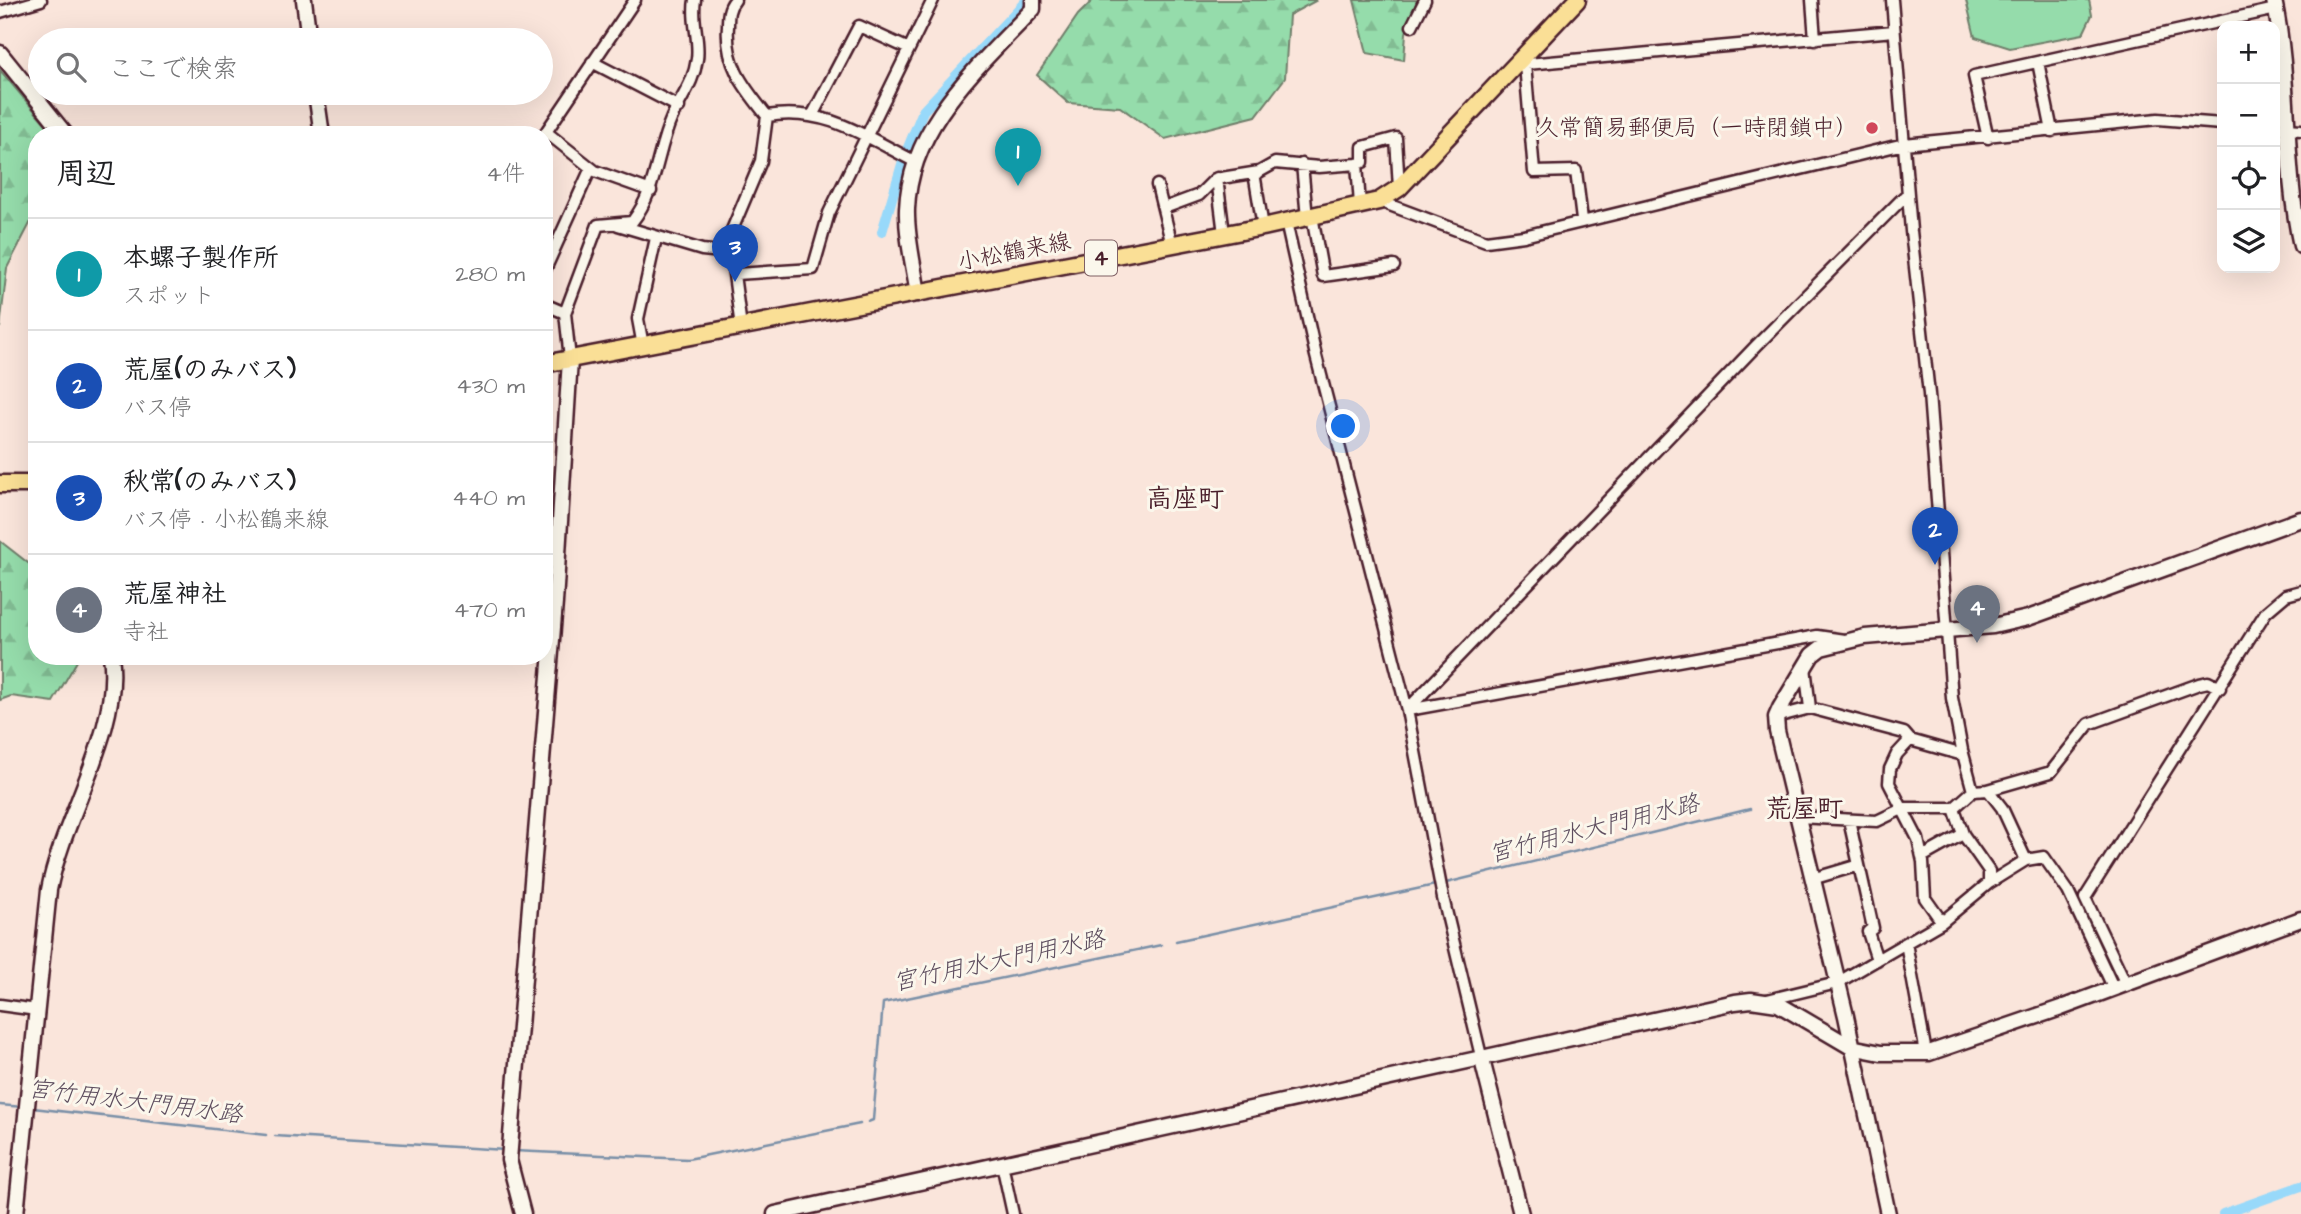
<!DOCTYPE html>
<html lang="ja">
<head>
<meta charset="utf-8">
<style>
	:root { --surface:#fff; --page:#f2f2f2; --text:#202124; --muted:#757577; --line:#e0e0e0; --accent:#d1495b }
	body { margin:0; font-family:"Architects Daughter","Klee One",sans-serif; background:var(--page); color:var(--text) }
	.controls { position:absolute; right:21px; top:21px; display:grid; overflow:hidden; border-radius:14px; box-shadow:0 7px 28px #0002 }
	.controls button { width:63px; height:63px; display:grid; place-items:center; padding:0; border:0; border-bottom:2px solid var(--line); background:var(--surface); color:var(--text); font:35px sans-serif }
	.you { position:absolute; left:1344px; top:427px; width:24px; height:24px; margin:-18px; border:5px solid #fff; border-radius:50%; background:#1a73e8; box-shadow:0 0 0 10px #1a73e833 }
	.badge { display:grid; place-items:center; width:46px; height:46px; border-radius:50%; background:var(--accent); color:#fff; font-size:23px; font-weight:700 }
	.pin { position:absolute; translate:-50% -58px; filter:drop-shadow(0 2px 4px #0008) }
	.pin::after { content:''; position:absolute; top:37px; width:24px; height:21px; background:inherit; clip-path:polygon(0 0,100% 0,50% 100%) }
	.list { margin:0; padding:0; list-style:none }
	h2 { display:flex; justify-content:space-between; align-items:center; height:91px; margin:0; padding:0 28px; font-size:30px }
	h2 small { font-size:23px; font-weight:400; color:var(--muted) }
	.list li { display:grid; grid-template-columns:46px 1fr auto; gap:21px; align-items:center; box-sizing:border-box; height:112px; padding:0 28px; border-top:2px solid var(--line) }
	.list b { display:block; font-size:26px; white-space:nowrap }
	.list p { margin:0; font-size:23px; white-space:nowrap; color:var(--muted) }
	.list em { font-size:23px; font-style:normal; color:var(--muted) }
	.icon { flex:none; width:38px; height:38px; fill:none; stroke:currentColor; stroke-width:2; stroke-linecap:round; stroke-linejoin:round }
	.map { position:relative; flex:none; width:2301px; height:1214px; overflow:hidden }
	.search { position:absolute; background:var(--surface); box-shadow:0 7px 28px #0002; left:28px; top:28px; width:525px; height:77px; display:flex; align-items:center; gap:18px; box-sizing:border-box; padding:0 24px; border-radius:38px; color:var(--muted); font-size:26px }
	.panel { position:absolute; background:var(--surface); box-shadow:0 7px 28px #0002; left:28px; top:126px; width:525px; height:539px; border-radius:28px }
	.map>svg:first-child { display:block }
	.forest { fill:url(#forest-firs); stroke:#707e6b; stroke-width:2 }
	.pitch { fill:#95dcab; stroke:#707e6b; stroke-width:2 }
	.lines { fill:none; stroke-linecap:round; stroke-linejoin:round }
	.stream { stroke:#798fa7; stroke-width:2.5 }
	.canal { stroke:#98d9fa; stroke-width:10 }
	.street-casing { stroke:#4a1f2b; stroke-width:15 }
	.secondary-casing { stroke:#4a1f2b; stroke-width:19 }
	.primary-casing { stroke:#4a1f2b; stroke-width:21 }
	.street { stroke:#fbf7ec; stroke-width:10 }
	.secondary { stroke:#fbf7ec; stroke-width:14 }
	.primary { stroke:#fadf96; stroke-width:16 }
	.poi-dot { fill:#d1495b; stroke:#fbf7ec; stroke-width:2.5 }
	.labels { text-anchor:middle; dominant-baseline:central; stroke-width:6; stroke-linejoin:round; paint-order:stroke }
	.shield { fill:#fbf7ec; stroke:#7f6065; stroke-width:2 }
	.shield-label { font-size:21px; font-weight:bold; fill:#4a1f2b }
	.poi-label { font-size:23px; fill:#4a1f2b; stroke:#fbf7ec; text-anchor:end }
	.street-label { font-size:23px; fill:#4a1f2b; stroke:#fbf7ec }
	.water-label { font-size:24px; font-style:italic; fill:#5e4e5f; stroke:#fbf7ec }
	.quarter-label { font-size:26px; font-weight:bold; fill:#4a1f2b; stroke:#fbf7ec }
</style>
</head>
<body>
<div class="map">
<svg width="2301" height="1214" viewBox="0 0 2301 1214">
	<defs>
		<pattern id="forest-firs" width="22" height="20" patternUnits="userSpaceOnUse" patternTransform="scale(1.75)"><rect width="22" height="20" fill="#95dcab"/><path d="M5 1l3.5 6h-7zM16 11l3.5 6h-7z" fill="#82bc93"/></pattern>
	</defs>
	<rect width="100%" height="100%" fill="#fae5db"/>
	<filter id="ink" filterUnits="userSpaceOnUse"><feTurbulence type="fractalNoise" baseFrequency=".0143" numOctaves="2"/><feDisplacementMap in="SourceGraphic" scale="14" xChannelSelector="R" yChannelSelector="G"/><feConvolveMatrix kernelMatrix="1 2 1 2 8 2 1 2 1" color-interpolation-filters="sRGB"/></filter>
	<g filter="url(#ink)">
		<!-- forest -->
		<path class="forest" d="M1093,0H1317L1289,15L1285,78L1256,116L1165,139L1120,107L1068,103L1037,75L1078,15Z
			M1354,0H1417L1406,33L1404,60L1367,53Z
			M0,70L55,135H37V210L7,268L0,328Z
			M0,541L37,570V656H80L53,702L11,696L0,700Z"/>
		<!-- pitch -->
		<path class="pitch" d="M1966,0H2089L2092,15L2083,34L2010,48L1975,37Z"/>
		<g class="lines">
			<!-- stream -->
			<path class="stream" d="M1446,883L1750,809
				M1176,941L1435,885
				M0,1105L23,1107
				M33,1108L266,1135
				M868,1122L873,1120L883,1003L1161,945
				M275,1136L505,1150
				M514,1151L688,1159L860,1124"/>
			<!-- canal -->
			<path class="canal" d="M907,150L923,111L1025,2
				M882,232L903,161
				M2223,1214L2301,1186"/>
			<!-- street casing -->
			<g class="street-casing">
				<path id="street" d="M735,0C728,8 728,16 728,26C725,65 744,87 767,116L761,161L729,237L741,327
					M1812,0L1815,39
					M0,12L41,0
					M1412,26L1425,0
					M592,62L679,107
					M2038,62L2052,131
					M1525,64L1534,172L1576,171L1582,220
					M1515,65L1894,31
					M813,114L859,26L909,49
					M767,116C825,106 866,137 916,162
					M2275,128L2301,130
					M546,132L595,171L651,191
					M544,135L635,0
					M1988,138L1974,76L2276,9
					M1302,164L1307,218
					M1357,164L1360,205
					M1254,173L1263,227
					M1217,178L1224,234
					M1157,185L1172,245
					M1379,201L1486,241L1524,236L1904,144L2158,119L2222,124
					M1164,208L1199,195L1215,179L1259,172L1275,163L1319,167L1357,164L1363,162V147L1396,138L1399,188
					M1312,216L1323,276L1394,266
					M1286,222L1316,356L1407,710L1443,898L1481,1056
					M618,225L702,250L732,253
					M544,272L591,168
					M736,274L813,269L829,213L933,0
					M544,304L565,313
					M643,346L638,319L656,238
					M570,359L565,313L598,225L632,222C657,190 656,153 672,117C682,96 694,82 697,59C700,39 691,20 695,0
					M1805,667L1810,708
					M1407,710L1756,346L1908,193
					M1408,710L1817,636L1844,640
					M1776,717L1810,708L1904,733L1910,740
					M1988,790L2051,772L2089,724L2199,684L2208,682L2220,688
					M1973,791L1988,790L2002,808L2026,860
					M1797,817L1877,821L1904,808H1954
					M1849,820L1873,928L1868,932L1877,960
					M1922,857L1963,834
					M1812,879L1859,865
					M1989,883L2026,860L2044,857L2068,891L2114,989
					M1942,922L1925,898L1923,862L1918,839L1889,783L1890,769L1897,754L1910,740L1963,755
					M1906,943L1926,1053
					M2126,984L2085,898L2266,612L2286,595L2301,591
					M1767,1000L1837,983L1942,922L1989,883V871L1963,834L1954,808L1973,791L1962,750L1952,698L1929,394L1911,231L1892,0
					M0,1005L37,1010
					M1002,1164L1013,1214"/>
			</g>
			<!-- secondary casing -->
			<g class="secondary-casing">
				<path id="secondary" d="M304,0L309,40
					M2274,0C2291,81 2283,164 2301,246
					M0,53L66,135
					M316,93L322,135
					M918,294C914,266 906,237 907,209C910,124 980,66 1033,9V0
					M1481,1056L1521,1214
					M16,1214L49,890C63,816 122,729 111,656
					M523,1214L509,1160L555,603L570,359
					M775,1214L1735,1002L1751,1000L1778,1004L1851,1047L1881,1053H1929L2061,1008L2301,919
					M1888,1214L1846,1016L1777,731L1776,717L1780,708L1812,655L1821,648L1865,637L1993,626L2028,618L2301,519"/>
			</g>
			<!-- primary casing -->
			<g class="primary-casing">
				<path id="primary" d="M544,364L1263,227L1379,201L1399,188L1577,0
					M0,484H37"/>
			</g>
			<!-- street -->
			<use href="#street" class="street"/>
			<!-- secondary -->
			<use href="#secondary" class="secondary"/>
			<!-- primary -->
			<use href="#primary" class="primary"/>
		</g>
	</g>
	<!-- markers -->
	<circle class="poi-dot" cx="1872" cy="128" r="7"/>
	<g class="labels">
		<!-- shield labels -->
		<rect class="shield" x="1085" y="240.5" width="32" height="35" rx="5"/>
		<g class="shield-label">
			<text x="1101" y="258">4</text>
		</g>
		<!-- poi labels -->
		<g class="poi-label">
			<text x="1858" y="128">久常簡易郵便局（一時閉鎖中）</text>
		</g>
		<!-- street labels -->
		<g class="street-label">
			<text transform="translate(1014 252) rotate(-11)">小松鶴来線</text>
		</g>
		<!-- water labels -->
		<g class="water-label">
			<text transform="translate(1594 829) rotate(-14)">宮竹用水大門用水路</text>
			<text transform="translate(999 961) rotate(-12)">宮竹用水大門用水路</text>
			<text transform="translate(135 1102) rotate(7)">宮竹用水大門用水路</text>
		</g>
		<!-- quarter labels -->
		<g class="quarter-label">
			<text x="1185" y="499">高座町</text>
			<text x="1804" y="809">荒屋町</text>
		</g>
	</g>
</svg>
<div class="controls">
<button>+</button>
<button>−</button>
<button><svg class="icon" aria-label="locate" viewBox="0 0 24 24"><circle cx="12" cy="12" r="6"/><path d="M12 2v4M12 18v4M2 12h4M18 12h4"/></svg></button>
<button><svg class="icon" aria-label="layers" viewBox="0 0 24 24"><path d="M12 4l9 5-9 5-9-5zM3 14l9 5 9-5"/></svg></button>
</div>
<div class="you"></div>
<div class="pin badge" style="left:1018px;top:186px;background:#0f9aa8">1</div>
<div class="pin badge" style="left:1935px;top:565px;background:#1a4fb4">2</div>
<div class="pin badge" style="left:735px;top:282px;background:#1a4fb4">3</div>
<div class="pin badge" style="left:1977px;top:643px;background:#6b7280">4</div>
<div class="search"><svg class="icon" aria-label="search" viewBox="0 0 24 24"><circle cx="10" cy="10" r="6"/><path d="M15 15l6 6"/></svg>ここで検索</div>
<section class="panel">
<h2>周辺<small>4件</small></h2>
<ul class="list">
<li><span class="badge" style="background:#0f9aa8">1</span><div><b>本螺子製作所</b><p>スポット</p></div><em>280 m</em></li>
<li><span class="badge" style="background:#1a4fb4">2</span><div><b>荒屋(のみバス)</b><p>バス停</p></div><em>430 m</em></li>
<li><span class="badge" style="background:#1a4fb4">3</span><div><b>秋常(のみバス)</b><p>バス停 · 小松鶴来線</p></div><em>440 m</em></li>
<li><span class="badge" style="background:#6b7280">4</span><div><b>荒屋神社</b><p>寺社</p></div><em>470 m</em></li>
</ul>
</section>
</div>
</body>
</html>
